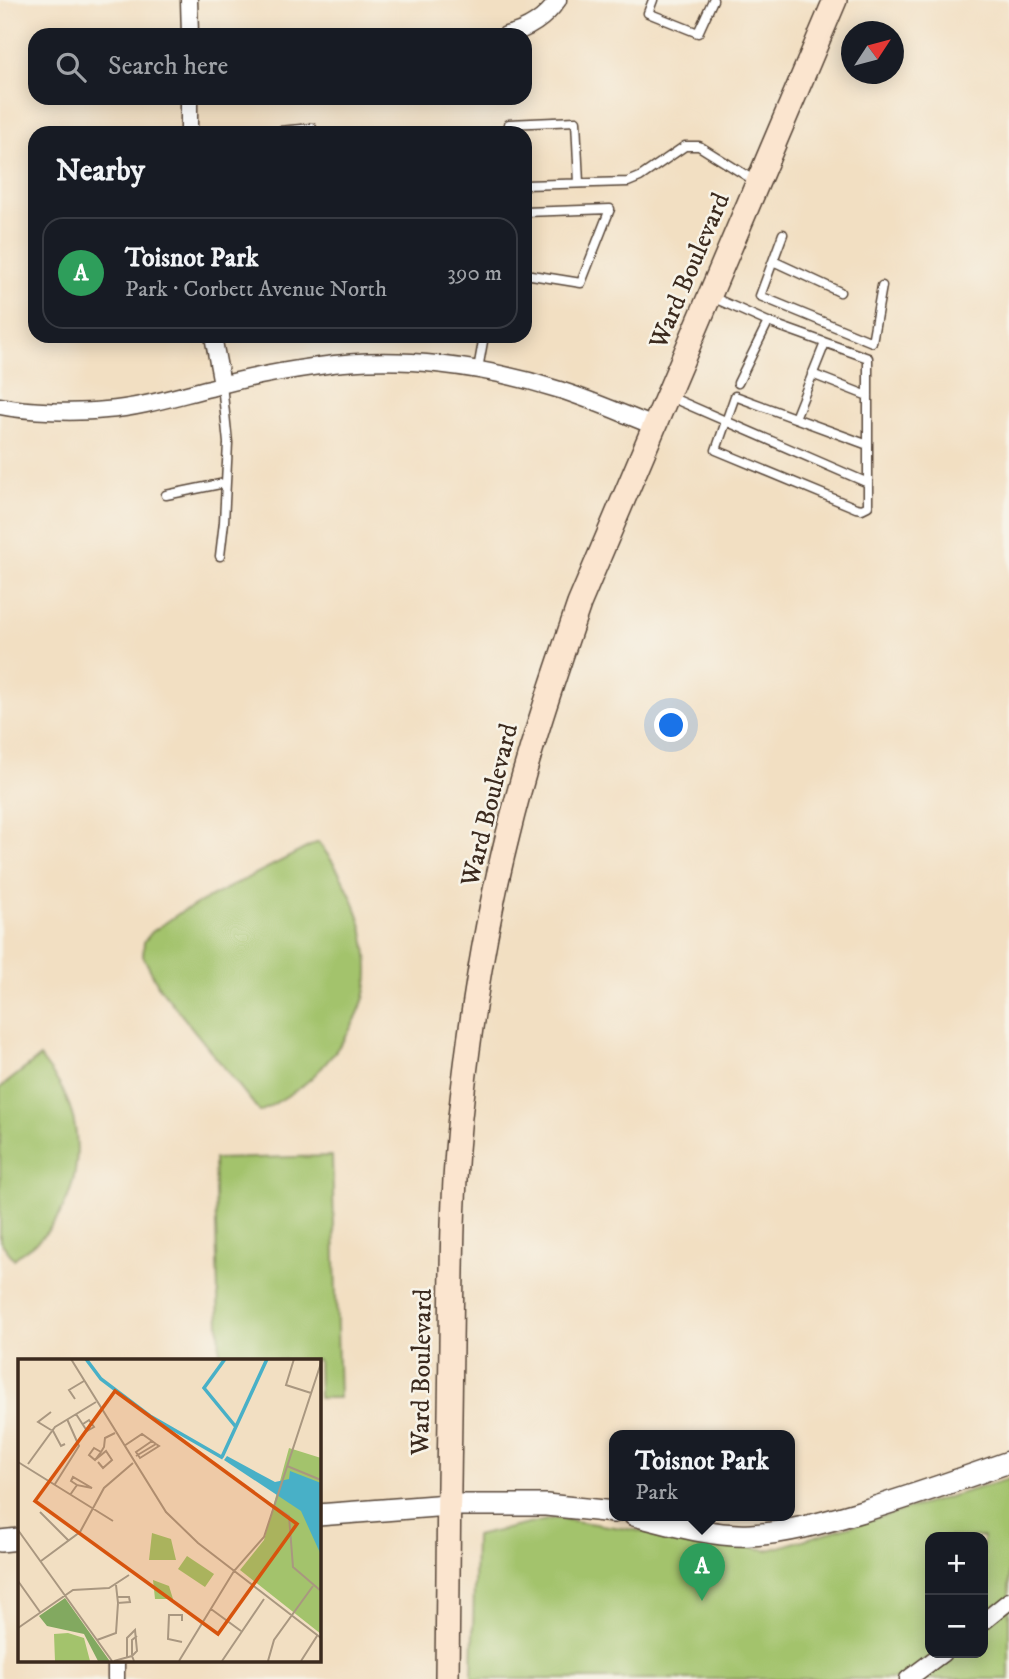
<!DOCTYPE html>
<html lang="en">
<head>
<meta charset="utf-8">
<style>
	:root { --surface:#171b24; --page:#20242c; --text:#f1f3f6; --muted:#9ea1a6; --line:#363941; --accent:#d1495b }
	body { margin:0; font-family:"IM FELL DW Pica",serif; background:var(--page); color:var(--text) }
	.controls { position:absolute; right:21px; bottom:21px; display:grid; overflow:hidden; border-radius:14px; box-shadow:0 4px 18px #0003 }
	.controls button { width:63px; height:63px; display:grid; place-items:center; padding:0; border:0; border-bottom:2px solid var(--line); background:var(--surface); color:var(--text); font:35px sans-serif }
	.compass { position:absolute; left:841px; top:21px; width:63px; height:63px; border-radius:50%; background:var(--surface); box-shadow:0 4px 18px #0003; rotate:54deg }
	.you { position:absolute; left:672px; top:726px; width:24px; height:24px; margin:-18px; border:5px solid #fff; border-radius:50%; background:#1a73e8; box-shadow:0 0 0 10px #1a73e833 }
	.badge { display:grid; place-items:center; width:46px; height:46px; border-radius:50%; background:var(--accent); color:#fff; font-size:23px; font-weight:700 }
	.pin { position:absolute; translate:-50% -58px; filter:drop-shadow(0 2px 4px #0008) }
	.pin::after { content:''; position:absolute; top:37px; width:24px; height:21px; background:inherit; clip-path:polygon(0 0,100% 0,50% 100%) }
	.popup { position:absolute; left:609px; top:1430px; width:186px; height:91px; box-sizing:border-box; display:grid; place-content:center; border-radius:14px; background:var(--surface); filter:drop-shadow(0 2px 5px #0005); font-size:23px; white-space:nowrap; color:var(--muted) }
	.popup b { font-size:26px; color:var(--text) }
	.popup::after { content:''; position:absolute; left:50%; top:100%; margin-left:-14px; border:14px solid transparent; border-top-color:var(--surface) }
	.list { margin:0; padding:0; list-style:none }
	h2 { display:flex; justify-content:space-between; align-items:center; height:91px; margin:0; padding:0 28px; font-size:30px }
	h2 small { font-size:23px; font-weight:400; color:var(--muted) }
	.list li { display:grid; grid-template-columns:46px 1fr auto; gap:21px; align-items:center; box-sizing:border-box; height:112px; margin:0 14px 14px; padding:0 14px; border:2px solid var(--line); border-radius:21px }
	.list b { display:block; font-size:26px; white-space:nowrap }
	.list p { margin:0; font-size:23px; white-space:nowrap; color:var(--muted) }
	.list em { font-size:23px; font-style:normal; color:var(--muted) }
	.icon { flex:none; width:38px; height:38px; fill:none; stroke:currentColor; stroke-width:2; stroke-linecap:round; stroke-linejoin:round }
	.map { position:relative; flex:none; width:1009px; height:1679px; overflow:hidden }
	.search { position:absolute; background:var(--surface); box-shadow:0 4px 18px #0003; left:28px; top:28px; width:504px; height:77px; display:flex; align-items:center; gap:18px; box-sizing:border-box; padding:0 24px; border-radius:21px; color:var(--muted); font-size:26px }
	.panel { position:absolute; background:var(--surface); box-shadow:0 4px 18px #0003; left:28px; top:126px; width:504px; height:217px; border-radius:21px }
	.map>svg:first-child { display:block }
	.green { fill:#a3c36c; stroke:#6f7645; stroke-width:2; fill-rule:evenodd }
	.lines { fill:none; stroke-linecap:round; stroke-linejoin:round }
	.service-casing { stroke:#564537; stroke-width:11 }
	.minor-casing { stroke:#564537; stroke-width:19 }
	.tertiary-casing { stroke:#564537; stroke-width:24 }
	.secondary-casing { stroke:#564537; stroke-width:26 }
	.service { stroke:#fff; stroke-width:8 }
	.minor { stroke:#fff; stroke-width:16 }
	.tertiary { stroke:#fff; stroke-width:21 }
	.secondary { stroke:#fbe5cf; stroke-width:23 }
	.labels { text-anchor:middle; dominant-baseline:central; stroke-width:5; stroke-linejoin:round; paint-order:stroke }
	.street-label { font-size:26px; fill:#3b2a1e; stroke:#f7f3e8 }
	.inset-river { fill:none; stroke:#48b0c7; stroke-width:3.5 }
	.inset-road { fill:none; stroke:#a99780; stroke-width:2 }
	.view { fill:#d7540e; fill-opacity:0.15; stroke:#d7540e; stroke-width:3.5 }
	.inset-edge { fill:none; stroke:#3b2a1e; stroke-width:3.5 }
</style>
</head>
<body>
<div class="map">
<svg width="1009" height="1679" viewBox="0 0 1009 1679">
	<rect width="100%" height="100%" fill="#f7f3e8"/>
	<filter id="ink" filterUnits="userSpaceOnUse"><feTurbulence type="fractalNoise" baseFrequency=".0143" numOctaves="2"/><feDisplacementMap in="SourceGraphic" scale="14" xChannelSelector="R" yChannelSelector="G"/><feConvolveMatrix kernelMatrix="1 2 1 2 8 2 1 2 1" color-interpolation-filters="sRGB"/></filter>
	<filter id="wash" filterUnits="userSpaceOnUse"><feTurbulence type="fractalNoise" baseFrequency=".00686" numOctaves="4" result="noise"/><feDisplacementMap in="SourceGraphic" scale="28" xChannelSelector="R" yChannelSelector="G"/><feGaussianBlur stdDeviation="1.57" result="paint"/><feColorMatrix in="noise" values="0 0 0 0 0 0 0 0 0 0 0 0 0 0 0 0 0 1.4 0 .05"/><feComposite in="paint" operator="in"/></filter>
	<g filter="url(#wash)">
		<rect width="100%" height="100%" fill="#f2dfc2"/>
		<!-- green -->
		<path class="green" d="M318,842C339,868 353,894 362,927C366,946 370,966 367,985C361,1022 330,1064 301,1087C288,1096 274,1104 260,1112L159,987L143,956L144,942L152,932L181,912Z
			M40,1057C48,1068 58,1080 64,1093C87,1141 79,1201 40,1239C32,1246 22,1252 14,1259L0,1241V1088Z
			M332,1156L339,1398H319L318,1360H220L214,1159Z
			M1009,1479V1679H472L475,1536L555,1518L769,1550ZM930,1537H983V1653H930Z"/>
	</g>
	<g filter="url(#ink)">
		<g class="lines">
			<!-- service casing -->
			<g class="service-casing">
				<path id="service" d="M653,0L648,13L698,33L713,0
					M280,133V131L312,128V133
					M510,133L509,124L576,121L579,183
					M525,185L628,182L640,177L685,146H699L755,181
					M525,212L610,209L581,283L525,274
					M783,234L760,296L872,342L882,286
					M773,261L840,292
					M712,297L768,322L868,358C868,407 868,457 868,506L862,509L856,508L716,450L735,396L868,445
					M478,369L484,336
					M812,374L868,396
					M738,383L768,322
					M668,396L868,483
					M795,418L825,343
					M166,495L225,483
					M220,556L224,522L228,443L222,384"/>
			</g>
			<!-- minor casing -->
			<g class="minor-casing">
				<path id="minor" d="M189,0L190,35
					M506,35C528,30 545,19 558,0
					M189,133V98
					M213,336L222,384
					M0,406C29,412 76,413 106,410C139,408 177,396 210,388C245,378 283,371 319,366C398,354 485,366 560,390C592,400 623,414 654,426
					M983,1622L1009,1601
					M116,1660V1679
					M908,1679L943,1653"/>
			</g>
			<!-- tertiary casing -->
			<g class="tertiary-casing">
				<path id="tertiary" d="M318,1515L448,1505H546L614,1512
					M634,1515C669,1524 715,1537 751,1535C786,1533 822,1523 856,1513C907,1498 958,1480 1009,1462
					M0,1541L19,1539"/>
			</g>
			<!-- secondary casing -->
			<g class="secondary-casing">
				<path id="secondary" d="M447,1679C448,1568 449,1456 451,1345C452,1263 452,1180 462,1099C472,1010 486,921 508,834C527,756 553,680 579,604L835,0"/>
			</g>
			<!-- service -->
			<use href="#service" class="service"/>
			<!-- minor -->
			<use href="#minor" class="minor"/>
			<!-- tertiary -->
			<use href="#tertiary" class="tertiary"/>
			<!-- secondary -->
			<use href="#secondary" class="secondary"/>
		</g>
	</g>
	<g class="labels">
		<!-- street labels -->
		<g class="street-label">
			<text transform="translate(690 271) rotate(-67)">Ward Boulevard</text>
			<text transform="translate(490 805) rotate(-76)">Ward Boulevard</text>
			<text transform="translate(422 1372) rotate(-89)">Ward Boulevard</text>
		</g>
	</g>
	<!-- overview -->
	<g transform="translate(18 1359)">
		<rect width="303" height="303" fill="#f2dfc2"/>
		<path d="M271,89L303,99V275L222,211L246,181ZM134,174L153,180L158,201H131ZM169,197L196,215L187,228L160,210ZM135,221L151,227L155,240H137ZM50,274L66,279L72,302H37L36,275Z" fill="#a3c36c"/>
		<path d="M47,239L91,301V302H80L66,275L29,267L21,257Z" fill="#82a960"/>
		<path d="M209,97L257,123L271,120L272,112L303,124V196L283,152L206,101Z" fill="#48b0c7"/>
		<path class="inset-river" d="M68,0L83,20L132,57L205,99M207,0L186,29L218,68M204,98L249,0"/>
		<path class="inset-road" d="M53,0L148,153L180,184L303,279M276,0L268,26L293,34M57,40L51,31L66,22M58,55L69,72L76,68L71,61L65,65M34,70L43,87L47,85M33,71L20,63L33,53M106,87L124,75L134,82L138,85L141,87L122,99L118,93L134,82M83,93L76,89L71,96L77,101L83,93L86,88L87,79L97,74M118,97L138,85M77,101L88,92L94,101L85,109L80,103M0,103L95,162M10,105L37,68L78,43M269,107L303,121M37,125L61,87L49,60M52,136L59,126L74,129L55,118L53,122L59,126M256,147L271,157L275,208L303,232M22,153L51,182M0,171L94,302M23,202L62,173L86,129L115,104M0,222L22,253M98,226L100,244L112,243L111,238H100M193,250L223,272M0,269L55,231L91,229L111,216M79,281L98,274L100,244M164,283L150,280L151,256H164V262M114,296V281L119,277M109,298V279L117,271L119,292L114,297M96,302L114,297L116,302M161,302L216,212L246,178L303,4M204,302L246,240M250,302L256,281L295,227M283,302L299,277"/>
		<path class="view" d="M97,32L279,165L200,275L17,142Z"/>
		<rect width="303" height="303" class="inset-edge"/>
	</g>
</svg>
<div class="controls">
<button>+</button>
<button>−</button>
</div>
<svg class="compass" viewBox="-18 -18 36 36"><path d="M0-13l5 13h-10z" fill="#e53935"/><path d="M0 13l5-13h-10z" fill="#9ea1a6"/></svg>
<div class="you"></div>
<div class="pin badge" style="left:702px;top:1601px;background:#2e9e5b">A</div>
<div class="popup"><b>Toisnot Park</b>Park</div>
<div class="search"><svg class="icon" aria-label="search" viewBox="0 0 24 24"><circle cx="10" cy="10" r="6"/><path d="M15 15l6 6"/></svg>Search here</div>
<section class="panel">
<h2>Nearby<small></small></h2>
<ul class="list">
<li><span class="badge" style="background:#2e9e5b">A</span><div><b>Toisnot Park</b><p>Park · Corbett Avenue North</p></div><em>390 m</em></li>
</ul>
</section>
</div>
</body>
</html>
